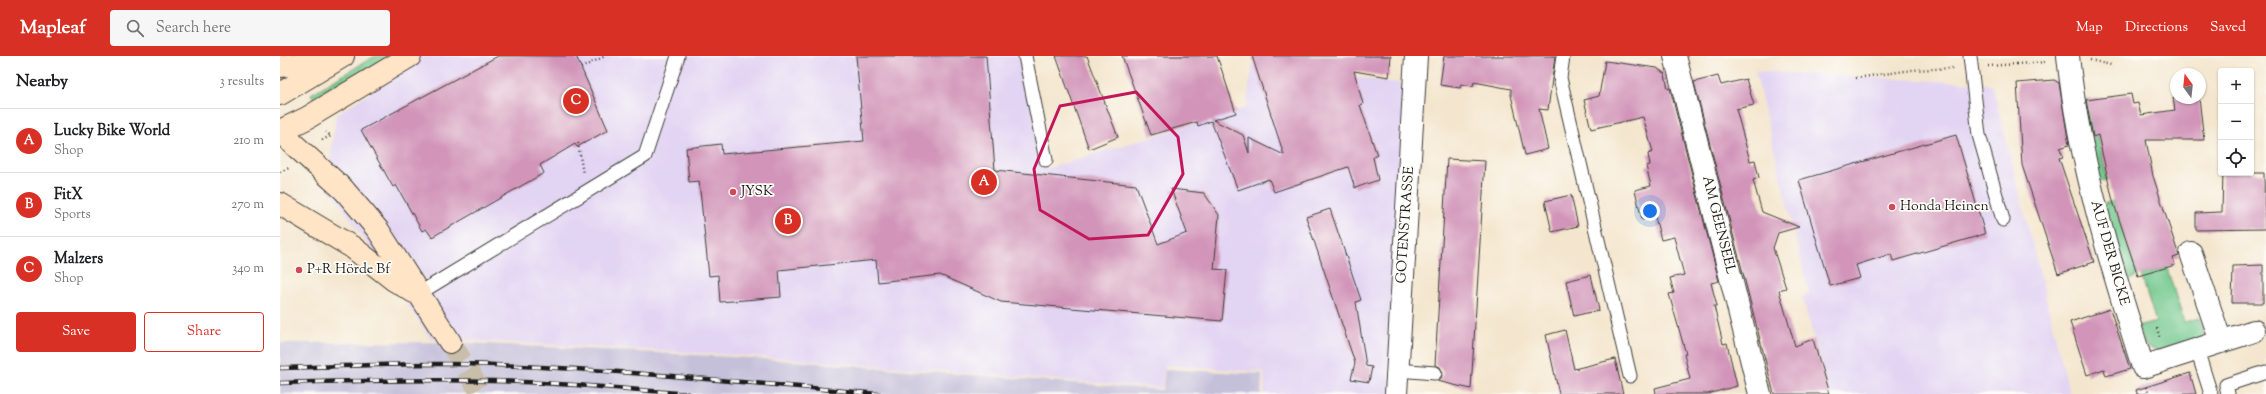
<!DOCTYPE html>
<html lang="en">
<head>
<meta charset="utf-8">
<style>
	:root { --surface:#fff; --page:#f6f6f6; --text:#202124; --muted:#757577; --line:#e0e0e0; --accent:#d93025 }
	body { margin:0; font-family:"Sorts Mill Goudy",serif; background:var(--page); color:var(--text) }
	.controls { position:absolute; right:12px; top:12px; display:grid; overflow:hidden; border-radius:4px; box-shadow:0 1px 3px #0004 }
	.controls button { width:36px; height:36px; display:grid; place-items:center; padding:0; border:0; border-bottom:1px solid var(--line); background:var(--surface); color:var(--text); font:20px sans-serif }
	.compass { position:absolute; left:1890px; top:12px; width:36px; height:36px; border-radius:50%; background:var(--surface); box-shadow:0 1px 3px #0004; rotate:345deg }
	.you { position:absolute; left:1370px; top:155px; width:14px; height:14px; margin:-10px; border:3px solid #fff; border-radius:50%; background:#1a73e8; box-shadow:0 0 0 6px #1a73e833 }
	.badge { display:grid; place-items:center; width:26px; height:26px; border-radius:50%; background:var(--accent); color:#fff; font-size:13px; font-weight:700 }
	.pin { position:absolute; translate:-50% -50%; border:2px solid #fff; box-shadow:0 1px 4px #0006 }
	.list { margin:0; padding:0; list-style:none }
	h2 { display:flex; justify-content:space-between; align-items:center; height:52px; margin:0; padding:0 16px; font-size:17px }
	h2 small { font-size:13px; font-weight:400; color:var(--muted) }
	.list li { display:grid; grid-template-columns:26px 1fr auto; gap:12px; align-items:center; box-sizing:border-box; height:64px; padding:0 16px; border-top:1px solid var(--line) }
	.list b { display:block; font-size:15px; white-space:nowrap }
	.list p { margin:0; font-size:13px; white-space:nowrap; color:var(--muted) }
	.list em { font-size:13px; font-style:normal; color:var(--muted) }
	.actions { display:flex; gap:8px; padding:12px 16px }
	.actions a { flex:1; padding:9px 0; border:1px solid var(--accent); border-radius:4px; text-align:center; font-size:14px; color:var(--accent) }
	.actions .main { background:var(--accent); color:#fff }
	.icon { flex:none; width:22px; height:22px; fill:none; stroke:currentColor; stroke-width:2; stroke-linecap:round; stroke-linejoin:round }
	.map { position:relative; flex:none; width:1986px; height:338px; overflow:hidden }
	header { display:flex; align-items:center; gap:24px; box-sizing:border-box; height:56px; padding:0 20px; background:var(--accent); color:#fff }
	header strong { font-size:19px }
	nav { display:flex; gap:22px; margin-inline-start:auto; font-size:14px }
	.search { width:280px; height:36px; background:var(--page); display:flex; align-items:center; gap:10px; box-sizing:border-box; padding:0 14px; border-radius:4px; color:var(--muted); font-size:15px }
	main { display:flex }
	aside { flex:1; background:var(--surface) }
	.map>svg:first-child { display:block }
	.built { fill:#e2d4f3 }
	.industrial { fill:#c5c0da }
	.green { fill:#72c88d; stroke:#477254 }
	.building { fill:#d295b9 }
	.lines { fill:none; stroke-linecap:round; stroke-linejoin:round }
	.secondary-tunnel { stroke:#c9beaa; stroke-width:22; stroke-dasharray:22 11; stroke-linecap:butt }
	.service-casing { stroke:#3c3a37; stroke-width:15 }
	.minor-casing { stroke:#3c3a37; stroke-width:24 }
	.secondary-casing { stroke:#3c3a37; stroke-width:24 }
	.path { stroke:#3c3a37; stroke-width:2.5; stroke-dasharray:1 3; stroke-linecap:butt }
	.service { stroke:#fff; stroke-width:13 }
	.minor { stroke:#fff; stroke-width:22 }
	.secondary { stroke:#ffe4c6; stroke-width:22 }
	.rail-casing { stroke:#1c1c1c; stroke-width:4.5 }
	.rail { stroke:#fdfcf7; stroke-width:3; stroke-dasharray:9; stroke-linecap:butt }
	.marked { fill:none; stroke:#c2185b; stroke-width:3; stroke-linejoin:round }
	.poi-dot { fill:#d1495b; stroke:#fdfcf7; stroke-width:1.5 }
	.labels { text-anchor:middle; dominant-baseline:central; stroke-width:3.5; stroke-linejoin:round; paint-order:stroke }
	.poi-label { font-size:14px; fill:#1c1c1c; stroke:#fdfcf7; text-anchor:start }
	.street-label { font-size:14px; fill:#1c1c1c; stroke:#fdfcf7 }
</style>
</head>
<body>
<header>
<strong>Mapleaf</strong>
<div class="search"><svg class="icon" aria-label="search" viewBox="0 0 24 24"><circle cx="10" cy="10" r="6"/><path d="M15 15l6 6"/></svg>Search here</div>
<nav><a>Map</a><a>Directions</a><a>Saved</a></nav>
</header>
<main>
<aside>
<h2>Nearby<small>3 results</small></h2>
<ul class="list">
<li><span class="badge">A</span><div><b>Lucky Bike World</b><p>Shop</p></div><em>210 m</em></li>
<li><span class="badge">B</span><div><b>FitX</b><p>Sports</p></div><em>270 m</em></li>
<li><span class="badge">C</span><div><b>Malzers</b><p>Shop</p></div><em>340 m</em></li>
</ul>
<div class="actions"><a class="main">Save</a><a>Share</a></div>
</aside>
<div class="map">
<svg width="1986" height="338" viewBox="0 0 1986 338">
	<rect width="100%" height="100%" fill="#fdfcf7"/>
	<filter id="ink" filterUnits="userSpaceOnUse"><feTurbulence type="fractalNoise" baseFrequency=".025" numOctaves="2"/><feDisplacementMap in="SourceGraphic" scale="8" xChannelSelector="R" yChannelSelector="G"/><feConvolveMatrix kernelMatrix="1 2 1 2 8 2 1 2 1" color-interpolation-filters="sRGB"/></filter>
	<filter id="wash" filterUnits="userSpaceOnUse"><feTurbulence type="fractalNoise" baseFrequency=".012" numOctaves="4" result="noise"/><feDisplacementMap in="SourceGraphic" scale="16" xChannelSelector="R" yChannelSelector="G"/><feGaussianBlur stdDeviation="0.9" result="paint"/><feColorMatrix in="noise" values="0 0 0 0 0 0 0 0 0 0 0 0 0 0 0 0 0 1.4 0 .05"/><feComposite in="paint" operator="in"/></filter>
	<g filter="url(#wash)">
		<rect width="100%" height="100%" fill="#f4e6ce"/>
		<!-- built -->
		<path class="built" d="M127,0H743L765,113L966,52L973,7L1131,29L1113,338H984V316L885,309L881,332L472,300L150,282L47,128L56,59L128,12Z
			M1475,15L1712,28L1790,338H1550L1522,241L1529,238Z"/>
		<!-- industrial -->
		<path class="industrial" d="M170,286L472,302L882,334L885,313L982,318L981,338H0V287Z"/>
		<!-- green -->
		<path class="green" d="M95,0H110L35,45L31,38Z
			M1810,43L1827,124L1817,126L1801,44Z
			M1833,145L1858,220L1846,225L1823,148Z
			M1887,212L1904,266L1919,262L1924,276L1922,283L1878,295L1865,289L1857,271L1876,266L1861,219Z"/>
		<g id="blocks">
			<!-- building -->
			<path class="building" d="M218,0H296L328,74L297,91L295,88L260,109L264,117L152,181L146,173L142,175L116,129L113,131L81,74Z
				M576,0H706L715,114L856,129L878,188L907,177L891,133L924,137L939,159L934,213L947,214L942,265L721,246L660,219L598,226L596,204L499,214L501,241L440,246L438,219L429,220L419,125L409,126L406,92L441,88L442,98L584,85Z
				M776,0H807L838,81L809,93Z
				M842,0H937L956,57L933,64L963,79L969,97V82L1004,99L972,0H1111L1109,21L1074,15L1083,48L1080,49L1097,99L1093,101L1098,124L1075,132L1068,111L994,136L989,123L958,134L931,65L918,70L917,66L871,79Z
				M1164,0H1275L1268,54L1259,53L1268,93L1245,99L1231,39V33L1194,26L1193,30L1181,28L1180,32L1160,29Z
				M1325,5L1377,12L1385,18L1388,33L1390,32L1439,225L1431,227L1437,250H1434L1443,288L1447,287L1457,330L1428,338H1376L1375,332L1410,323L1404,298H1406L1389,238L1394,237L1390,222L1404,219L1394,181L1381,184L1375,161L1362,164L1355,134L1371,130L1366,110L1370,109L1368,98L1373,96L1363,61L1311,73L1304,44L1319,40Z
				M1438,20L1441,29L1466,23L1474,49L1456,53L1470,105L1475,104L1479,122L1473,124L1482,156L1519,171L1498,177L1493,192L1506,232L1499,234L1515,290L1533,283L1549,338H1494L1414,26Z
				M1774,24L1779,27L1789,89L1780,92L1783,101L1779,102L1814,206L1778,218L1742,109L1737,27Z
				M1851,38L1853,48L1858,47L1861,59L1895,54L1893,42H1919L1924,84H1866L1873,120L1899,200L1893,202L1895,209L1858,220L1833,145L1818,79L1813,81L1806,44Z
				M1676,79L1705,178L1613,205L1611,198L1576,209L1580,222L1550,230L1519,124Z
				M1167,103L1205,105L1191,333L1157,325L1161,322L1163,317L1160,311L1155,309Z
				M1943,117H1984L1985,173L1916,174V157L1942,156Z
				M1291,139L1298,170L1272,176L1265,145Z
				M1050,153L1081,244L1076,246L1086,310L1092,311L1089,326L1071,323L1075,307L1026,161Z
				M1983,209V247H1952L1953,210Z
				M1311,219L1319,254L1294,260L1286,225Z
				M1830,253L1850,313L1826,320L1824,313L1807,319L1790,266Z
				M1285,274L1294,313L1335,303L1343,338H1279L1266,279Z
				M1910,317L1916,338H1857L1856,334Z"/>
		</g>
	</g>
	<g filter="url(#ink)">
		<use href="#blocks" fill-opacity="0" stroke="#3c3a37" stroke-width="1"/>
		<g class="lines">
			<!-- secondary-tunnel -->
			<path class="secondary-tunnel" d="M170,286L202,338"/>
			<!-- service casing -->
			<g class="service-casing">
				<path id="service" d="M745,0L766,104
					M1283,0L1280,22L1350,320
					M1690,0L1699,79L1723,164
					M138,238L365,100L398,0
					M1917,294L1931,338
					M1117,314L1155,317
					M1948,338L1946,329L1986,316"/>
			</g>
			<!-- minor casing -->
			<g class="minor-casing">
				<path id="minor" d="M1395,0L1480,338
					M1788,0C1799,107 1831,209 1863,311L1974,275
					M1911,197L1941,286
					M1116,338L1136,0"/>
			</g>
			<!-- secondary casing -->
			<g class="secondary-casing">
				<path id="secondary" d="M0,10L51,4
					M0,38L63,0
					M0,75L27,62L130,0
					M0,76L64,134L98,174L170,286
					M0,148L72,191L114,224L134,236"/>
			</g>
			<!-- path -->
			<path class="path" d="M1810,4L1831,9
				M1708,10L1767,6
				M301,12L325,0
				M1576,22L1632,14L1675,12
				M42,84L51,80L46,76
				M298,87L303,118
				M0,116L9,112
				M1877,272L1880,283
				M1866,331L1869,338"/>
			<!-- service -->
			<use href="#service" class="service"/>
			<!-- minor -->
			<use href="#minor" class="minor"/>
			<!-- secondary -->
			<use href="#secondary" class="secondary"/>
			<!-- rail casing -->
			<g class="rail-casing">
				<path id="rail" d="M0,312C72,310 143,306 215,309C343,314 471,327 599,338
					M0,327C71,325 141,323 212,325C277,326 343,333 408,338"/>
			</g>
			<!-- rail -->
			<use href="#rail" class="rail"/>
		</g>
	</g>
	<!-- marked area -->
	<path class="marked" d="M856,36L898,81L903,118L868,179L809,183L760,154L754,113L780,50Z"/>
	<!-- markers -->
	<g class="poi-dot">
		<circle cx="453" cy="136" r="4"/>
		<circle cx="1612" cy="151" r="4"/>
		<circle cx="19" cy="214" r="4"/>
	</g>
	<g class="labels">
		<!-- poi labels -->
		<g class="poi-label">
			<text x="461" y="136">JYSK</text>
			<text x="1620" y="151">Honda Heinen</text>
			<text x="27" y="214">P+R Hörde Bf</text>
		</g>
		<!-- street labels -->
		<g class="street-label">
			<text transform="translate(1126 169) rotate(-86)">GOTENSTRASSE</text>
			<text transform="translate(1438 169) rotate(76)">AM GEENSEEL</text>
			<text transform="translate(1829 197) rotate(74)">AUF DER BICKE</text>
		</g>
	</g>
</svg>
<div class="controls">
<button>+</button>
<button>−</button>
<button><svg class="icon" aria-label="locate" viewBox="0 0 24 24"><circle cx="12" cy="12" r="6"/><path d="M12 2v4M12 18v4M2 12h4M18 12h4"/></svg></button>
</div>
<svg class="compass" viewBox="-18 -18 36 36"><path d="M0-13l5 13h-10z" fill="#e53935"/><path d="M0 13l5-13h-10z" fill="#757577"/></svg>
<div class="you"></div>
<div class="pin badge" style="left:704px;top:126px">A</div>
<div class="pin badge" style="left:508px;top:165px">B</div>
<div class="pin badge" style="left:296px;top:45px">C</div>
</div>
</main>
</body>
</html>
